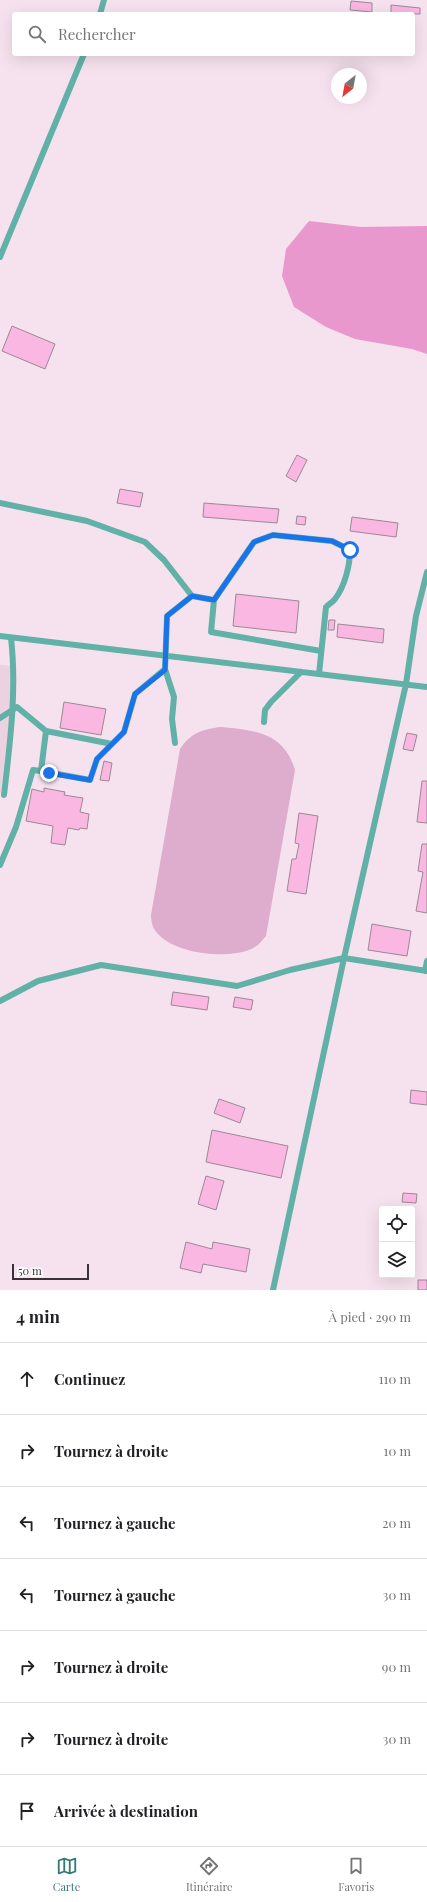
<!DOCTYPE html>
<html lang="fr">
<head>
<meta charset="utf-8">
<style>
	:root { --surface:#fff; --page:#f2f2f2; --text:#202124; --muted:#757577; --line:#e0e0e0; --accent:#337a73 }
	body { margin:0; font-family:"Playfair Display",serif; background:var(--page); color:var(--text) }
	.controls { position:absolute; right:12px; bottom:12px; display:grid; overflow:hidden; border-radius:4px; box-shadow:0 4px 16px #0002 }
	.controls button { width:36px; height:36px; display:grid; place-items:center; padding:0; border:0; border-bottom:1px solid var(--line); background:var(--surface); color:var(--text); font:20px sans-serif }
	.compass { position:absolute; left:331px; top:68px; width:36px; height:36px; border-radius:50%; background:var(--surface); box-shadow:0 4px 16px #0002; rotate:211deg }
	.scale { position:absolute; left:12px; bottom:10px; width:77px; box-sizing:border-box; padding-left:4px; border:2px solid #393136; border-top:0; font-size:11px; line-height:14px; white-space:nowrap; color:#393136; -webkit-text-stroke:3px #fff; paint-order:stroke }
	.stop { position:absolute; width:12px; height:12px; margin:-9px; border:3px solid #1a73e8; border-radius:50%; background:#fff }
	.stop.end { background:#1a73e8; border-color:#fff; box-shadow:0 1px 4px #0008 }
	.list { margin:0; padding:0; list-style:none }
	h2 { display:flex; justify-content:space-between; align-items:center; height:52px; margin:0; padding:0 16px; font-size:17px }
	h2 small { font-size:13px; font-weight:400; color:var(--muted) }
	.list li { display:grid; grid-template-columns:26px 1fr auto; gap:12px; align-items:center; box-sizing:border-box; height:72px; padding:0 16px; border-top:1px solid var(--line) }
	.list b { display:block; font-size:15px; white-space:nowrap }
	.list em { font-size:13px; font-style:normal; color:var(--muted) }
	.icon { flex:none; width:22px; height:22px; fill:none; stroke:currentColor; stroke-width:2; stroke-linecap:round; stroke-linejoin:round }
	.map { position:relative; flex:none; width:427px; height:1290px; overflow:hidden }
	.search { position:absolute; background:var(--surface); box-shadow:0 4px 16px #0002; left:12px; right:12px; top:12px; height:44px; display:flex; align-items:center; gap:10px; box-sizing:border-box; padding:0 14px; border-radius:4px; color:var(--muted); font-size:15px }
	.sheet { height:556px; background:var(--surface) }
	nav { display:flex; justify-content:space-around; align-items:center; box-sizing:border-box; height:56px; border-top:1px solid var(--line); background:var(--surface); font-size:11px; color:var(--muted) }
	nav a { display:grid; justify-items:center; gap:2px }
	nav .on { color:var(--accent) }
	.map>svg:first-child { display:block }
	.built { fill:#ecd1e1 }
	.green { fill:#deaccc }
	.water { fill:#e898cd }
	.building { fill:#f9b7e1; stroke:#9b8994 }
	.lines { fill:none; stroke-linecap:round; stroke-linejoin:round }
	.lane { stroke:#62b1a8; stroke-width:6 }
	.route { stroke:#1a73e8; stroke-width:5 }
</style>
</head>
<body>
<div class="map">
<svg width="427" height="1290" viewBox="0 0 427 1290">
	<rect width="100%" height="100%" fill="#f6e2ee"/>
	<!-- built -->
	<path class="built" d="M0,665L15,666L1,793H0Z"/>
	<!-- green -->
	<path class="green" d="M220,727C254,730 284,732 295,770L266,936C263,939 260,944 255,947C232,961 167,955 153,927C152,924 151,919 151,915L180,749C191,733 200,730 220,727Z"/>
	<!-- water -->
	<path class="water" d="M309,221L361,227L427,226V354L412,349L355,339L326,327L294,307L282,276L286,249Z"/>
	<!-- building -->
	<path class="building" d="M351,1L372,3V12L350,10Z
		M391,5L420,8V14H391Z
		M12,326L55,344L45,369L2,351Z
		M297,455L307,460L296,482L286,476Z
		M120,489L143,493L140,507L117,503Z
		M204,503L279,509L277,523L203,517Z
		M297,516L306,517L305,525L296,524Z
		M352,517L398,523L396,537L350,531Z
		M236,594L299,601L296,633L233,626Z
		M329,620H335L334,630H328Z
		M338,624L384,629L383,643L337,637Z
		M64,702L106,709L101,735L60,728Z
		M407,733L417,735L413,751L403,749Z
		M104,761L112,763L109,781L100,780Z
		M422,781H427V823L417,822Z
		M44,788L65,792L64,795L83,798L80,812L89,814L87,829L80,828L79,830L68,828L65,845L51,843L53,826L26,821L32,789L44,792Z
		M299,813L318,816L306,894L287,891L292,859H296L299,844L295,843Z
		M422,844H427V913L416,911L423,872L418,871Z
		M372,924L411,931L407,956L368,950Z
		M173,992L209,997L207,1010L171,1005Z
		M235,997L253,1000L251,1010L233,1007Z
		M411,1090L427,1092V1105L410,1103Z
		M219,1099L245,1108L240,1123L214,1113Z
		M212,1130L288,1146L281,1178L206,1162Z
		M206,1176L224,1181L216,1210L198,1204Z
		M403,1193L417,1194L416,1203L402,1202Z
		M186,1242L212,1249L213,1242L250,1249L246,1272L203,1264L201,1273L180,1268Z
		M418,1280H427V1290H418Z"/>
	<g class="lines">
		<!-- lane -->
		<path class="lane" d="M100,14L104,0
			M0,257L84,54
			M0,503L87,521L145,542L164,560L192,596L214,600
			M0,636L427,687
			M165,669L174,697L172,719L175,743
			M319,674L326,607C329,604 333,602 335,599C345,586 350,565 350,550L332,541L273,535L254,542L214,600L211,632L321,651
			M0,718L17,707L46,731
			M264,722L265,710L271,702L301,672
			M112,744L46,731L41,771L90,780L97,759L124,732L135,694L165,669L167,616L192,596
			M4,795C10,743 17,690 11,638
			M0,865L16,827L33,770L41,771
			M425,971L427,961
			M0,1001L38,981L101,965L237,986L290,970L344,958L427,971
			M273,1290L344,958L406,684L416,616L427,572"/>
	</g>
	<g class="lines">
		<!-- route -->
		<path class="route" d="M49,773L90,780L97,759L124,732L135,694L165,670L167,616L192,596L214,600L254,542L273,535L332,541L350,550"/>
	</g>
</svg>
<div class="controls">
<button><svg class="icon" aria-label="locate" viewBox="0 0 24 24"><circle cx="12" cy="12" r="6"/><path d="M12 2v4M12 18v4M2 12h4M18 12h4"/></svg></button>
<button><svg class="icon" aria-label="layers" viewBox="0 0 24 24"><path d="M12 4l9 5-9 5-9-5zM3 14l9 5 9-5"/></svg></button>
</div>
<svg class="compass" viewBox="-18 -18 36 36"><path d="M0-13l5 13h-10z" fill="#e53935"/><path d="M0 13l5-13h-10z" fill="#757577"/></svg>
<div class="scale">50 m</div>
<div class="stop" style="left:350px;top:550px"></div>
<div class="stop end" style="left:49px;top:773px"></div>
<div class="search"><svg class="icon" aria-label="search" viewBox="0 0 24 24"><circle cx="10" cy="10" r="6"/><path d="M15 15l6 6"/></svg>Rechercher</div>
</div>
<section class="sheet">
<h2>4 min<small>À pied · 290 m</small></h2>
<ul class="list">
<li><svg class="icon" aria-label="ahead" viewBox="0 0 24 24"><path d="M12 20V5M6 11l6-6 6 6"/></svg><div><b>Continuez</b></div><em>110 m</em></li>
<li><svg class="icon" aria-label="right" viewBox="0 0 24 24"><path d="M7 20v-9h11M14 6l5 5-5 5"/></svg><div><b>Tournez à droite</b></div><em>10 m</em></li>
<li><svg class="icon" aria-label="left" viewBox="0 0 24 24"><path d="M17 20v-9H6M10 6l-5 5 5 5"/></svg><div><b>Tournez à gauche</b></div><em>20 m</em></li>
<li><svg class="icon" aria-label="left" viewBox="0 0 24 24"><path d="M17 20v-9H6M10 6l-5 5 5 5"/></svg><div><b>Tournez à gauche</b></div><em>30 m</em></li>
<li><svg class="icon" aria-label="right" viewBox="0 0 24 24"><path d="M7 20v-9h11M14 6l5 5-5 5"/></svg><div><b>Tournez à droite</b></div><em>90 m</em></li>
<li><svg class="icon" aria-label="right" viewBox="0 0 24 24"><path d="M7 20v-9h11M14 6l5 5-5 5"/></svg><div><b>Tournez à droite</b></div><em>30 m</em></li>
<li><svg class="icon" aria-label="arrive" viewBox="0 0 24 24"><path d="M6 21V4h12l-3 4 3 4H6"/></svg><div><b>Arrivée à destination</b></div></li>
</ul>
</section>
<nav>
<a class="on"><svg class="icon" aria-label="map" viewBox="0 0 24 24"><path d="M3 6l6-2 6 2 6-2v14l-6 2-6-2-6 2zM9 4v14M15 6v14"/></svg>Carte</a>
<a><svg class="icon" aria-label="directions" viewBox="0 0 24 24"><path d="M12 3l9 9-9 9-9-9zM9 14v-3h6M13 9l2 2-2 2"/></svg>Itinéraire</a>
<a><svg class="icon" aria-label="saved" viewBox="0 0 24 24"><path d="M7 4h10v16l-5-4-5 4z"/></svg>Favoris</a>
</nav>
</body>
</html>
